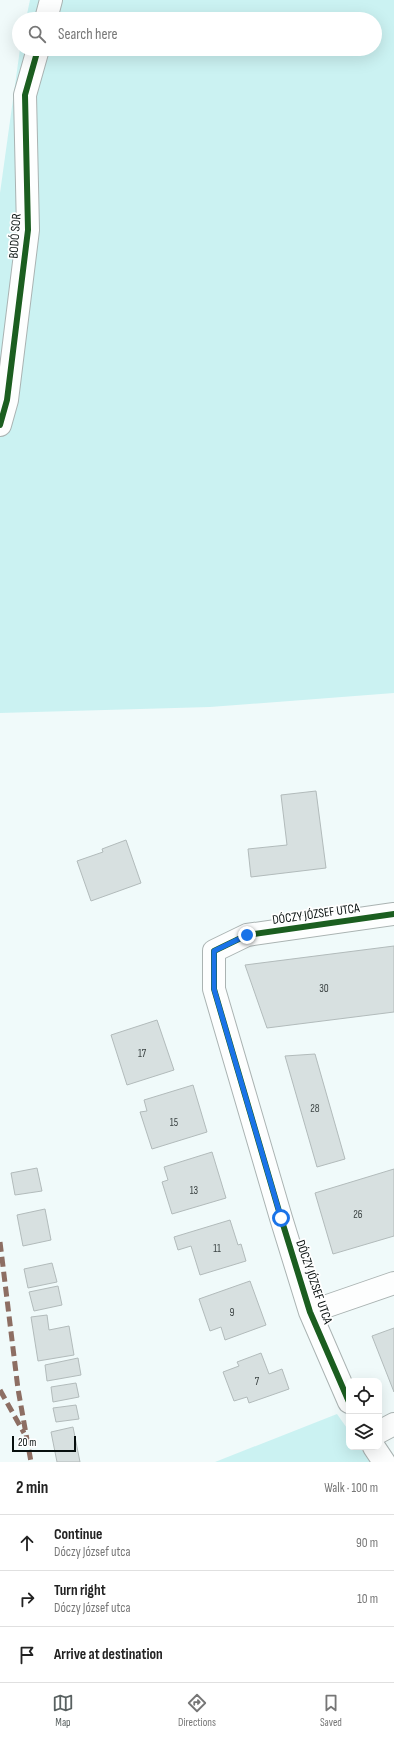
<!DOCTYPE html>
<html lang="en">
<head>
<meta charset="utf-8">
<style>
	:root { --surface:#fff; --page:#f6f6f6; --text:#222; --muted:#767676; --line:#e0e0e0; --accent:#596161 }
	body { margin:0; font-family:"Sofia Sans Condensed",sans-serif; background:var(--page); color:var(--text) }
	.controls { position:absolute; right:12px; bottom:12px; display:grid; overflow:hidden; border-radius:8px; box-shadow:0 4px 16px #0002 }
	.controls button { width:36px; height:36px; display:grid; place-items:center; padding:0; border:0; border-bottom:1px solid var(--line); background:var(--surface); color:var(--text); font:20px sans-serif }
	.scale { position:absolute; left:12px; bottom:10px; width:64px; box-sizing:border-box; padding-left:4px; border:2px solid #070f0e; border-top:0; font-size:11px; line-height:14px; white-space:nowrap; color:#070f0e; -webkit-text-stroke:3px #fff; paint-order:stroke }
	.stop { position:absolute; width:12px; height:12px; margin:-9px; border:3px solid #1a73e8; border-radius:50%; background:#fff }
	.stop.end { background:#1a73e8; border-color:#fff; box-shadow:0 1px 4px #0008 }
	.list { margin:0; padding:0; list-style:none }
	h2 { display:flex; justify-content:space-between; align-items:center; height:52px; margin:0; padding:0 16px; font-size:17px }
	h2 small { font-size:13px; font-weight:400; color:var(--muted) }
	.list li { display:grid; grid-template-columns:26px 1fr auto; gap:12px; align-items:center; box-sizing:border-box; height:56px; padding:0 16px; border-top:1px solid var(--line) }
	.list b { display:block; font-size:15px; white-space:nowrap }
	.list p { margin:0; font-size:13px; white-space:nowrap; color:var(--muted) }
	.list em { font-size:13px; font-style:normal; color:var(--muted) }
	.icon { flex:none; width:22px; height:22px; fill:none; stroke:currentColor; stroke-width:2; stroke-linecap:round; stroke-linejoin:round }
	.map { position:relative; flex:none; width:394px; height:1462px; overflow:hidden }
	.search { position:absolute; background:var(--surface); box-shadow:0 4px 16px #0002; left:12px; right:12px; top:12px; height:44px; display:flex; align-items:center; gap:10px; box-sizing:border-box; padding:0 14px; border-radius:22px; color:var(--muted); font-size:15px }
	.sheet { height:220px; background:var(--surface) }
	nav { display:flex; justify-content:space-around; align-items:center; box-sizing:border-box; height:56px; border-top:1px solid var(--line); background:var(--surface); font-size:11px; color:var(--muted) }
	nav a { display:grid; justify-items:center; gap:2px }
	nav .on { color:var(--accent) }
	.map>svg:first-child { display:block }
	.green { fill:#cbf2f2 }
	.building { fill:#d7e0e0; stroke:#b2bbbb }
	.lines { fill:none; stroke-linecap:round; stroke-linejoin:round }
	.minor-casing { stroke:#aab3b2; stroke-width:24 }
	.minor { stroke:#fdfefe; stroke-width:22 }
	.quiet { stroke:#8d6e63; stroke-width:5; stroke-dasharray:10 5; stroke-linecap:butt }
	.cycleway-casing { stroke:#fff; stroke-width:8 }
	.cycleway { stroke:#1b5e20; stroke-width:6 }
	.route { stroke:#1a73e8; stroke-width:5 }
	.labels { text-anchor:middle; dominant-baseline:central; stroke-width:3.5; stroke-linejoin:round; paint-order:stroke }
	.number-label { font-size:11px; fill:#3c4444 }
	.street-label { font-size:13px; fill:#070f0e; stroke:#fff }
</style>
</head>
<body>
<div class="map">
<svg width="394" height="1462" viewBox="0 0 394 1462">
	<rect width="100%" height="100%" fill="#f0fafa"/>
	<!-- green -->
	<path class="green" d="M30,0H394V693L210,707L0,713V193L20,49H375V19H26Z
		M337,1414L349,1431V1447H360L370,1462H215Z"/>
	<!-- building -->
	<path class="building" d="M316,791L326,868L251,877L248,849L287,845L281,795Z
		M126,840L141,883L91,901L77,861L103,852L102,849Z
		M394,946V1012L267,1028L245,965Z
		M157,1020L174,1070L127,1085L111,1035Z
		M315,1054L345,1159L317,1167L285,1056Z
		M193,1085L207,1132L152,1149L140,1112L147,1111L144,1100Z
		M212,1152L226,1198L172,1214L162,1182L168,1180L164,1167Z
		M37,1168L42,1191L15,1195L11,1173Z
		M394,1169V1236L333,1254L315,1193Z
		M45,1209L51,1240L23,1246L17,1215Z
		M230,1220L238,1245L241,1244L246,1261L200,1275L191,1246L178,1250L174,1237Z
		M52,1263L57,1282L28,1288L24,1269Z
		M250,1281L266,1325L225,1340L221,1327L210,1331L199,1299Z
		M58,1286L62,1305L34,1311L29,1292Z
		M47,1315L49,1330L69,1326L74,1355L38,1361L31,1317Z
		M394,1328V1392L372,1336Z
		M261,1353L269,1374L282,1369L289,1389L249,1403L247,1397L234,1401L223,1372L239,1366L237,1362Z
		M78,1358L81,1375L47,1381L45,1365Z
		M76,1383L79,1397L53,1402L51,1387Z
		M76,1405L79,1419L56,1422L53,1408Z
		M73,1427L80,1462H57L51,1432Z"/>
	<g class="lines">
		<!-- minor casing -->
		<g class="minor-casing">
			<path id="minor" d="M46,19L51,0
				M0,425L7,400L28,230L25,95L38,49
				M310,1312L394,1283
				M349,1402L310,1312L281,1218L214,989V951L247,935L394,914
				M379,1432L394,1424
				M374,1447L384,1462"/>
		</g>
		<!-- minor -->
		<use href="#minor" class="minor"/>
		<!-- quiet -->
		<path class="quiet" d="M0,1242L18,1389L31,1462
			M0,1390L24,1433"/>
		<!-- cycleway casing -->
		<g class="cycleway-casing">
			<path id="cycleway" d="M0,425L7,400L28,230L25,95L38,49
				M349,1402L310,1312L281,1218L214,989V951L247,935L394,914"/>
		</g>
		<!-- cycleway -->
		<use href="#cycleway" class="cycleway"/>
	</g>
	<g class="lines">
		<!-- route -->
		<path class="route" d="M247,935L214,951V989L281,1218"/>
	</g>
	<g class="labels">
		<!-- number labels -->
		<g class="number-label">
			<text x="324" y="988">30</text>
			<text x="142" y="1053">17</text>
			<text x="315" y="1108">28</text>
			<text x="174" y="1122">15</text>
			<text x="194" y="1190">13</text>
			<text x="358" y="1214">26</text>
			<text x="217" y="1248">11</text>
			<text x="232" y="1312">9</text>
			<text x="257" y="1381">7</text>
		</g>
		<!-- street labels -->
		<g class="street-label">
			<text transform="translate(15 236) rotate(-86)">BODÓ SOR</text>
			<text transform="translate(316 914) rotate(-8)">DÓCZY JÓZSEF UTCA</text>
			<text transform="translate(314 1282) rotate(71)">DÓCZY JÓZSEF UTCA</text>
		</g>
	</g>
</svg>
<div class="controls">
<button><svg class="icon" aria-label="locate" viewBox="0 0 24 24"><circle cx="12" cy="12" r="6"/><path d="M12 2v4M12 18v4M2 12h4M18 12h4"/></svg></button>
<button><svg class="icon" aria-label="layers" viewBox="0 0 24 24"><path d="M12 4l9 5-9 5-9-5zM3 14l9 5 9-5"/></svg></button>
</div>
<div class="scale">20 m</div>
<div class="stop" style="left:281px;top:1218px"></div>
<div class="stop end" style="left:247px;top:935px"></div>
<div class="search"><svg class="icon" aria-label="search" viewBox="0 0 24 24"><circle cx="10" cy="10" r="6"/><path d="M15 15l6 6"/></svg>Search here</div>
</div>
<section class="sheet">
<h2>2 min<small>Walk · 100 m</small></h2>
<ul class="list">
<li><svg class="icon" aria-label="ahead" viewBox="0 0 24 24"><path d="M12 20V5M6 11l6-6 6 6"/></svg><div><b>Continue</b><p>Dóczy József utca</p></div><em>90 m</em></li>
<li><svg class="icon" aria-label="right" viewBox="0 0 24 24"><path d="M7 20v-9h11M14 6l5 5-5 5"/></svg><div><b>Turn right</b><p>Dóczy József utca</p></div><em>10 m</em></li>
<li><svg class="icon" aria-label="arrive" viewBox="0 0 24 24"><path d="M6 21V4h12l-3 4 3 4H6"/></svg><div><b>Arrive at destination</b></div></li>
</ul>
</section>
<nav>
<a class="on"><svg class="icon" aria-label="map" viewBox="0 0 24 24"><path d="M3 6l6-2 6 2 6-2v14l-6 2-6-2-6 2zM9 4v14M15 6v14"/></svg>Map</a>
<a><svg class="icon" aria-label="directions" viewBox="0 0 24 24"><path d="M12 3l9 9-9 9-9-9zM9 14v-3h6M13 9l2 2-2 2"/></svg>Directions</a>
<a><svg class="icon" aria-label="saved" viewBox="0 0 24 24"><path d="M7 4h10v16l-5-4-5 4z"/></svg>Saved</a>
</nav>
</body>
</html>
